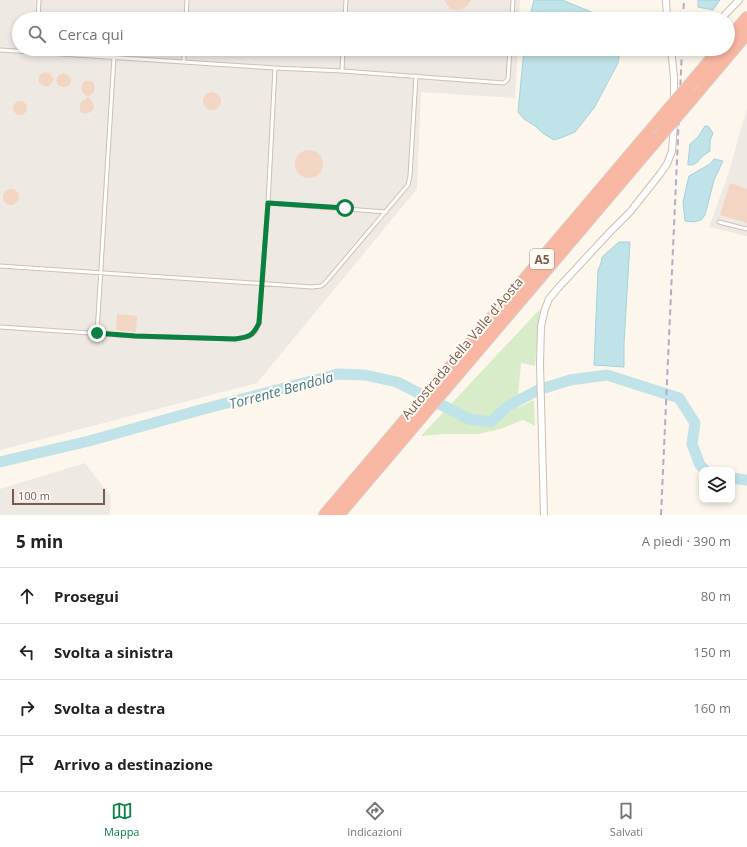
<!DOCTYPE html>
<html lang="it">
<head>
<meta charset="utf-8">
<style>
	:root { --surface:#fff; --page:#f2f2f2; --text:#202124; --muted:#757577; --line:#e0e0e0; --accent:#0b8043 }
	body { margin:0; font-family:"Open Sans",sans-serif; background:var(--page); color:var(--text) }
	.controls { position:absolute; right:12px; bottom:12px; display:grid; overflow:hidden; border-radius:8px; box-shadow:0 2px 6px #0003 }
	.controls button { width:36px; height:36px; display:grid; place-items:center; padding:0; border:0; border-bottom:1px solid var(--line); background:var(--surface); color:var(--text); font:20px sans-serif }
	.scale { position:absolute; left:12px; bottom:10px; width:93px; box-sizing:border-box; padding-left:4px; border:2px solid #7a5c4d; border-top:0; font-size:11px; line-height:14px; white-space:nowrap; color:#7a5c4d; -webkit-text-stroke:3px #fffaf3; paint-order:stroke }
	.stop { position:absolute; width:12px; height:12px; margin:-9px; border:3px solid #0b8043; border-radius:50%; background:#fff }
	.stop.end { background:#0b8043; border-color:#fff; box-shadow:0 1px 4px #0008 }
	.list { margin:0; padding:0; list-style:none }
	h2 { display:flex; justify-content:space-between; align-items:center; height:52px; margin:0; padding:0 16px; font-size:17px }
	h2 small { font-size:13px; font-weight:400; color:var(--muted) }
	.list li { display:grid; grid-template-columns:26px 1fr auto; gap:12px; align-items:center; box-sizing:border-box; height:56px; padding:0 16px; border-top:1px solid var(--line) }
	.list b { display:block; font-size:15px; white-space:nowrap }
	.list em { font-size:13px; font-style:normal; color:var(--muted) }
	.icon { flex:none; width:22px; height:22px; fill:none; stroke:currentColor; stroke-width:2; stroke-linecap:round; stroke-linejoin:round }
	.map { position:relative; flex:none; width:747px; height:515px; overflow:hidden }
	.search { position:absolute; background:var(--surface); box-shadow:0 2px 6px #0003; left:12px; right:12px; top:12px; height:44px; display:flex; align-items:center; gap:10px; box-sizing:border-box; padding:0 14px; border-radius:22px; color:var(--muted); font-size:15px }
	.sheet { height:276px; background:var(--surface) }
	nav { display:flex; justify-content:space-around; align-items:center; box-sizing:border-box; height:56px; border-top:1px solid var(--line); background:var(--surface); font-size:11px; color:var(--muted) }
	nav a { display:grid; justify-items:center; gap:2px }
	nav .on { color:var(--accent) }
	.map>svg:first-child { display:block }
	.industrial { fill:#efe9e4 }
	.green { fill:#d8ecc9 }
	.water { fill:#bfe3e8; stroke:#a5d3da }
	.lines { fill:none; stroke-linecap:round; stroke-linejoin:round }
	.river { stroke:#bfe3e8; stroke-width:11 }
	.building { fill:#f3d5c3 }
	.lane-casing { stroke:#d1beb0; stroke-width:5 }
	.street-casing { stroke:#d1beb0; stroke-width:8 }
	.highway-casing { stroke:#dad1cd; stroke-width:14 }
	.lane { stroke:#fff; stroke-width:3 }
	.street { stroke:#fff; stroke-width:6 }
	.highway { stroke:#f7b7a3; stroke-width:12 }
	.rail { stroke:#b9a8c9; stroke-width:2; stroke-dasharray:6 4; stroke-linecap:butt }
	.highway-bridge-casing { stroke:#dad1cd; stroke-width:14; stroke-linecap:butt }
	.highway-bridge { stroke:#f7b7a3; stroke-width:12 }
	.route { stroke:#0b8043; stroke-width:5 }
	.labels { text-anchor:middle; dominant-baseline:central; stroke-width:4; stroke-linejoin:round; paint-order:stroke }
	.shield { fill:#fffaf3; stroke:#a28b7f; stroke-width:1 }
	.shield-label { font-size:12px; font-weight:bold; fill:#7a5c4d }
	.street-label { font-size:13px; fill:#7a5c4d; stroke:#fffaf3 }
	.water-label { font-size:14px; font-style:italic; fill:#437c86; stroke:#fffaf3 }
</style>
</head>
<body>
<div class="map">
<svg width="747" height="515" viewBox="0 0 747 515">
	<rect width="100%" height="100%" fill="#fdf6ec"/>
	<!-- industrial -->
	<path class="industrial" d="M0,0H520L519,19H19V49H518L515,98L421,92L417,189L257,383L0,450Z
		M747,107V236L709,227L729,172Z
		M85,463L111,497L110,515H0V489Z"/>
	<!-- green -->
	<path class="green" d="M540,309L535,366L521,363L517,408L534,400L535,426L523,420L500,429L479,434H446L421,436Z"/>
	<!-- water -->
	<path class="water" d="M534,0H562L589,11L604,19H529Z
		M698,0H720L713,10L698,7Z
		M524,49H620L618,63L594,108L575,132L563,137L554,140L544,134L535,126L524,119L518,112Z
		M705,126H708L713,133L710,141V151C707,153 704,155 702,157C696,163 697,165 688,165V162L690,144L698,137Z
		M714,159L723,161L714,180L705,215L701,220L694,222L685,221L683,202L689,176L710,164Z
		M619,242H630L624,344V367L594,365L598,270L601,263L602,257Z"/>
	<g class="lines">
		<!-- river -->
		<path class="river" d="M0,462L89,441L200,410L338,374L365,375L397,382L469,419L491,422L508,406L538,390L570,380L607,375L679,398L695,423L692,444L700,465L705,470
			M732,478L747,480"/>
	</g>
	<!-- building -->
	<path class="building" d="M444,0H471L467,6L464,8L458,10L451,9L448,6Z
		M45,72L50,74L54,79L50,85L46,87L40,84L38,80L40,75Z
		M63,73L68,75L71,79L70,84L68,86L64,87H62L58,85L56,80L58,76Z
		M85,81H90L93,82L95,87V89L93,93L88,97L83,93L81,88L83,83Z
		M203 101a9 9 0 1 1 18 0a9 9 0 1 1-18 0Z
		M88,97L93,103L94,108L91,112L85,114L81,112L80,110V104L81,102Z
		M13 108a7 7 0 1 1 14 0a7 7 0 1 1-14 0Z
		M295 164a14 14 0 1 1 28 0a14 14 0 1 1-28 0Z
		M730,183L747,189V223L720,215Z
		M3 197a8 8 0 1 1 16 0a8 8 0 1 1-16 0Z
		M117,314L137,316L136,332L116,330Z"/>
	<g class="lines">
		<!-- lane casing -->
		<g class="lane-casing">
			<path id="lane" d="M38,19L39,0
				M186,19L187,0
				M345,19L346,0
				M512,19L513,0
				M0,50L275,68L342,71L343,49
				M184,61V49
				M342,71L504,83L508,79L510,49
				M268,203L386,212
				M719,222L747,229
				M0,266L312,287L321,286L325,283L408,185L410,176L416,76
				M0,327L135,336L235,339L248,337L255,332L259,323L268,203L275,68
				M97,333L114,57"/>
		</g>
		<!-- street casing -->
		<g class="street-casing">
			<path id="street" d="M666,0L667,19
				M721,19L739,0
				M671,49L674,77V100
				M544,515L540,364L541,326L545,309L549,299L558,288L610,232L630,212L660,174L667,164L672,151L674,122"/>
		</g>
		<!-- highway casing -->
		<g class="highway-casing">
			<path id="highway" d="M728,40L747,18
				M694,80L720,49
				M693,97L747,33
				M325,515L659,121
				M338,515L657,139"/>
		</g>
		<!-- lane -->
		<use href="#lane" class="lane"/>
		<!-- street -->
		<use href="#street" class="street"/>
		<!-- highway -->
		<use href="#highway" class="highway"/>
		<!-- rail -->
		<path class="rail" d="M683,19L684,0
			M661,515L682,49"/>
		<!-- highway-bridge casing -->
		<g class="highway-bridge-casing">
			<path id="highway-bridge" d="M659,121L694,80
				M657,139L693,97"/>
		</g>
		<!-- highway-bridge -->
		<use href="#highway-bridge" class="highway-bridge"/>
	</g>
	<g class="lines">
		<!-- route -->
		<path class="route" d="M97,333L135,336L235,339C249,337 253,336 259,323L268,203L345,208"/>
	</g>
	<g class="labels">
		<!-- shield labels -->
		<rect class="shield" x="530" y="249" width="24" height="20" rx="3"/>
		<g class="shield-label">
			<text x="542" y="259">A5</text>
		</g>
		<!-- street labels -->
		<g class="street-label">
			<text transform="translate(462 348) rotate(-50)">Autostrada della Valle d'Aosta</text>
		</g>
		<!-- water labels -->
		<g class="water-label">
			<text transform="translate(281 390) rotate(-15)">Torrente Bendola</text>
		</g>
	</g>
</svg>
<div class="controls">
<button><svg class="icon" aria-label="layers" viewBox="0 0 24 24"><path d="M12 4l9 5-9 5-9-5zM3 14l9 5 9-5"/></svg></button>
</div>
<div class="scale">100 m</div>
<div class="stop" style="left:345px;top:208px"></div>
<div class="stop end" style="left:97px;top:333px"></div>
<div class="search"><svg class="icon" aria-label="search" viewBox="0 0 24 24"><circle cx="10" cy="10" r="6"/><path d="M15 15l6 6"/></svg>Cerca qui</div>
</div>
<section class="sheet">
<h2>5 min<small>A piedi · 390 m</small></h2>
<ul class="list">
<li><svg class="icon" aria-label="ahead" viewBox="0 0 24 24"><path d="M12 20V5M6 11l6-6 6 6"/></svg><div><b>Prosegui</b></div><em>80 m</em></li>
<li><svg class="icon" aria-label="left" viewBox="0 0 24 24"><path d="M17 20v-9H6M10 6l-5 5 5 5"/></svg><div><b>Svolta a sinistra</b></div><em>150 m</em></li>
<li><svg class="icon" aria-label="right" viewBox="0 0 24 24"><path d="M7 20v-9h11M14 6l5 5-5 5"/></svg><div><b>Svolta a destra</b></div><em>160 m</em></li>
<li><svg class="icon" aria-label="arrive" viewBox="0 0 24 24"><path d="M6 21V4h12l-3 4 3 4H6"/></svg><div><b>Arrivo a destinazione</b></div></li>
</ul>
</section>
<nav>
<a class="on"><svg class="icon" aria-label="map" viewBox="0 0 24 24"><path d="M3 6l6-2 6 2 6-2v14l-6 2-6-2-6 2zM9 4v14M15 6v14"/></svg>Mappa</a>
<a><svg class="icon" aria-label="directions" viewBox="0 0 24 24"><path d="M12 3l9 9-9 9-9-9zM9 14v-3h6M13 9l2 2-2 2"/></svg>Indicazioni</a>
<a><svg class="icon" aria-label="saved" viewBox="0 0 24 24"><path d="M7 4h10v16l-5-4-5 4z"/></svg>Salvati</a>
</nav>
</body>
</html>
